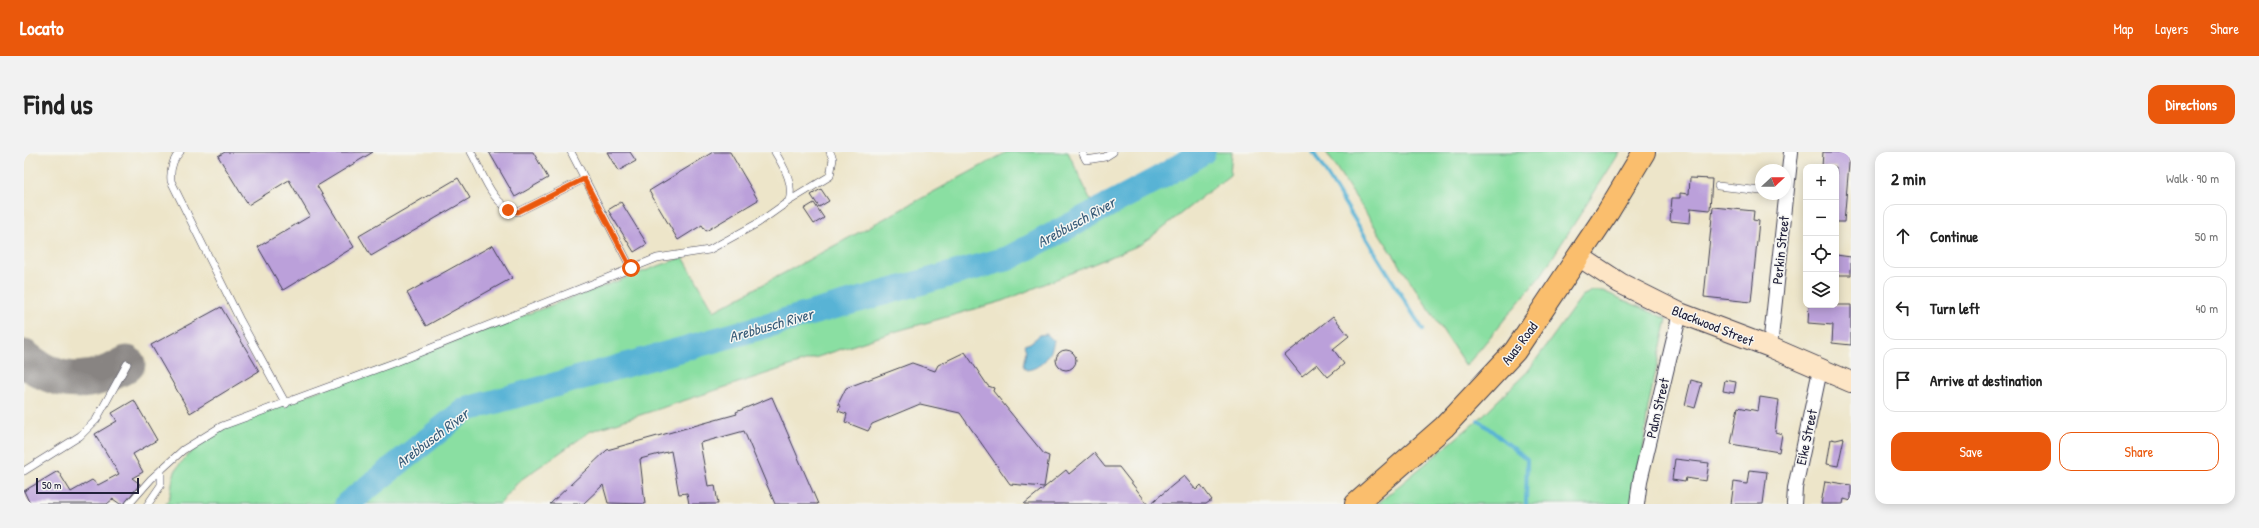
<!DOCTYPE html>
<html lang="en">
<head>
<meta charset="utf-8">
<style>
	:root { --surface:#fff; --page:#f2f2f2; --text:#222; --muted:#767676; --line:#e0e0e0; --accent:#ea580c }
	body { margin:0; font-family:"Patrick Hand",sans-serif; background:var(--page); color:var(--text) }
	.controls { position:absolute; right:12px; top:12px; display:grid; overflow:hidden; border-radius:8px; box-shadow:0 2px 10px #0003 }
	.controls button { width:36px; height:36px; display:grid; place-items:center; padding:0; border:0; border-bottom:1px solid var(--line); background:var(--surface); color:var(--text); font:20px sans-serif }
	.compass { position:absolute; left:1731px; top:12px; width:36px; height:36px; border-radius:50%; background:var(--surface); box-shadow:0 2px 10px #0003; rotate:68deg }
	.scale { position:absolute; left:12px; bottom:10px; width:103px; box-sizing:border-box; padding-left:4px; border:2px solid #22223b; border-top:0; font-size:11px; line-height:14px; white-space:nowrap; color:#22223b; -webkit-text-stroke:3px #f6f6f2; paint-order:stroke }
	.stop { position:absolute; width:12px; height:12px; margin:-9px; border:3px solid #ea580c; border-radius:50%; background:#fff }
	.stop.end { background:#ea580c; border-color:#fff; box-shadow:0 1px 4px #0008 }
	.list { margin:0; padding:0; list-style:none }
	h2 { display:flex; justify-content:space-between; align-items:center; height:52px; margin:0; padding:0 16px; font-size:17px }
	h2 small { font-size:13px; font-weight:400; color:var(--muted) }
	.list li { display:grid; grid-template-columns:26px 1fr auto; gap:12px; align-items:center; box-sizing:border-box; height:64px; margin:0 8px 8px; padding:0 8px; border:1px solid var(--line); border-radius:12px }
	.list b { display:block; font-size:15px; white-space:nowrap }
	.list em { font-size:13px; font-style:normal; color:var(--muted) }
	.actions { display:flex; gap:8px; padding:12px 16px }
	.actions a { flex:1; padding:9px 0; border:1px solid var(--accent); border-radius:12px; text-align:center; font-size:14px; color:var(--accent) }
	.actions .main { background:var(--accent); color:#fff }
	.icon { flex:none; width:22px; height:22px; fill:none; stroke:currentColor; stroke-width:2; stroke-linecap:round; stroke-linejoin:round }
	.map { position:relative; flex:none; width:1827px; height:352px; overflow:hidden; border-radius:12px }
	header { display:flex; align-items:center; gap:24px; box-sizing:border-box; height:56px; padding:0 20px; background:var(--accent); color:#fff }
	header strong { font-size:19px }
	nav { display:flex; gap:22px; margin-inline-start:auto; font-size:14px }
	.intro { display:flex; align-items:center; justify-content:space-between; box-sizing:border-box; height:96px; padding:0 24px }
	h1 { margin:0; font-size:28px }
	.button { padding:10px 18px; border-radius:12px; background:var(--accent); color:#fff; font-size:14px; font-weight:700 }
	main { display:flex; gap:24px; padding:0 24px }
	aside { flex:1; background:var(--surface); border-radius:12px; box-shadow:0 2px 10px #0003 }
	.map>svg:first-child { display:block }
	.green { fill:#8adfa2; stroke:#56806e }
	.water { fill:#58b3d5; stroke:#3d6a88 }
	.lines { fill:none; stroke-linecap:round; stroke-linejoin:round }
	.stream { stroke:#58b3d5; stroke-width:4 }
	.river { stroke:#58b3d5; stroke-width:25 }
	.taxiway { stroke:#888482; stroke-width:37 }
	.building { fill:#bba0da }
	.lane-casing { stroke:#403f50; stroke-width:8 }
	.street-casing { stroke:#403f50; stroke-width:16 }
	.secondary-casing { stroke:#403f50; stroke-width:22 }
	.primary-casing { stroke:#403f50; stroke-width:24 }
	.lane { stroke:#fff; stroke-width:7 }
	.street { stroke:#fff; stroke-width:14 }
	.secondary { stroke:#fde5c5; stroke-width:20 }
	.primary { stroke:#fabe6d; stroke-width:22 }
	.route { stroke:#ea580c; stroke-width:5 }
	.labels { text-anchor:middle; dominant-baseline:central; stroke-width:3; stroke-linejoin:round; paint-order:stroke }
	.street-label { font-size:14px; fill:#22223b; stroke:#f6f6f2 }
	.water-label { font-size:15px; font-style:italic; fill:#385c79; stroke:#f6f6f2 }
</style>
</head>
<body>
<header>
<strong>Locato</strong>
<nav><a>Map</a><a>Layers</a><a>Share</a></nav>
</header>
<div class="intro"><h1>Find us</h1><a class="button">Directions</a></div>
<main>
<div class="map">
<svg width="1827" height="352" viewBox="0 0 1827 352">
	<rect width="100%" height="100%" fill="#f6f6f2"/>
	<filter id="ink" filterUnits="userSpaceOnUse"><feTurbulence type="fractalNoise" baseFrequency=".025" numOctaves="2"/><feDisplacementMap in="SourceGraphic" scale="8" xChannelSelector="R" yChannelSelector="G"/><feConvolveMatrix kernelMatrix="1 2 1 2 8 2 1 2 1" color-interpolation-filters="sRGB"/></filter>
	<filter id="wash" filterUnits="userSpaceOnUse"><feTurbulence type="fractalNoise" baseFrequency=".012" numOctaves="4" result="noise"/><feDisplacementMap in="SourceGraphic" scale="16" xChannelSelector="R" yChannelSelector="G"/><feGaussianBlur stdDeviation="0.9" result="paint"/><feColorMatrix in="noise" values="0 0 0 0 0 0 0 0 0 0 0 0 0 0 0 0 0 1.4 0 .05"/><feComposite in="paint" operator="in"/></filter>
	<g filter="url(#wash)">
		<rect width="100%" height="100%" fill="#ede5c9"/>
		<!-- green -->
		<path class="green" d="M983,0H1044L1069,53L1170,0H1208L1206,23L1118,92L979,149L873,179L567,279L495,329L476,352H142C150,339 146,331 151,320C157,306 186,284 198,274L659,105L690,159Z
			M1302,0H1596L1518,122L1442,214Z
			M1568,139H1579L1643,167L1624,255L1613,352H1353L1454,268L1504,219L1558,144Z"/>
		<!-- water -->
		<path class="water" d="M1023,182L1030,189C1028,203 1017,217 1002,218L999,213L1002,199L1000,193L1006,191L1016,183Z"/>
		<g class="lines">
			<!-- stream -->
			<path class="stream" d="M1289,0L1399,178
				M1454,268L1503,307L1502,352"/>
			<!-- river -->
			<path class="river" d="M323,352L441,258L985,106L1139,24L1179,0"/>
			<!-- taxiway -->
			<path class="taxiway" d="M0,206C34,234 66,234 103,212"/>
		</g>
		<g id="blocks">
			<!-- building -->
			<path class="building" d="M201,0H349L293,34L330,95L259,138L234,95L286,64L265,28L224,53L194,4Z
				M465,0H509L524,26L491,45Z
				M583,0H606L612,9L594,19Z
				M689,0H706L734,48L682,79L678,73L654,88L625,39Z
				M1799,0H1826L1820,70H1812V15H1798Z
				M434,26L446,46L347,104L335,84Z
				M1666,26L1688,27L1686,58L1667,56L1666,71L1646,69L1648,46H1656V41L1665,42Z
				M797,37L805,49L795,55L787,43Z
				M597,50L623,92L610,100L584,58Z
				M790,51L800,66L790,72L780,57Z
				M1689,55L1730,59L1729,68L1735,69L1727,150L1680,145Z
				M469,93L488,126L402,174L383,141Z
				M1812,103L1827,105V123H1812Z
				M1785,153H1827V193L1808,191L1809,173L1784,171Z
				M197,155L235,219L166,261L127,193Z
				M1309,164L1325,184L1309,197L1320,212L1304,225L1293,212L1278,224L1261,203Z
				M1032 208a10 10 0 1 1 20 0a10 10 0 1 1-20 0Z
				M941,200L964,234L970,236L969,239L1020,302L1025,304L1020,335L986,332L936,261L896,252L848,272L844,279L821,270L823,262L814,259L817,254L814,252L822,236L888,211L911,219L914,213Z
				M1667,228L1678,231L1671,256L1661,253Z
				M1701,228L1712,230L1710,241L1699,239Z
				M748,245L794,352H751L720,279L676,291L684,334L691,333L694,352H665L663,341L655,342L647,299L616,307L621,352L584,351L579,333L559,352H526L583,298L713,262L712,260Z
				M1736,245L1755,248L1751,280L1758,282L1755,300L1707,292L1714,255L1734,259Z
				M110,248L133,288L109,302L119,320L108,326L116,332L100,352H96L89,347L83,352H6L0,339L34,319L47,340L68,328L74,333L95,322L71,282L93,269L88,261Z
				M1820,286L1814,314L1803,312L1807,287L1812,288Z
				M1070,301L1081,315H1095L1124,352H1000L1042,318L1045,322Z
				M1651,307L1685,311L1682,329L1662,326L1661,330L1648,328Z
				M1725,318L1743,320L1739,352H1707L1710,330L1723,332Z
				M1160,324L1172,338L1177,333L1188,348L1182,352H1126Z
				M1801,329L1827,333V349L1820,347L1819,352H1797Z"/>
		</g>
	</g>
	<g filter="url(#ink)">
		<use href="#blocks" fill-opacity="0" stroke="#403f50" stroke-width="1"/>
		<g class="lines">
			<!-- lane casing -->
			<g class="lane-casing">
				<path id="lane" d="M156,0C148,8 146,18 147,29L216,168L262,252
					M447,0C459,21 468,55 494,60L560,27
					M547,0L607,116
					M1058,0L1062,8L1081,5L1089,0
					M1694,34L1737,39
					M765,49L806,24L809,7L806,0
					M0,319L56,284L72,268L103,212
					M105,352L127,327L159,298L198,274L372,210L633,106L685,98L734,71L765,49C770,30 760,16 751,0
					M124,352L137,333V318"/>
			</g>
			<!-- street casing -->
			<g class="street-casing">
				<path id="street" d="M1746,195L1767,0
					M1613,352L1616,329L1656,161
					M1770,352L1771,336L1796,218"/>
			</g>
			<!-- secondary casing -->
			<g class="secondary-casing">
				<path id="secondary" d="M1556,105L1596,131L1656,161L1746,195L1827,230"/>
			</g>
			<!-- primary casing -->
			<g class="primary-casing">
				<path id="primary" d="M1332,352L1420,275L1491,199L1584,60L1620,0"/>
			</g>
			<!-- lane -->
			<use href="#lane" class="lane"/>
			<!-- street -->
			<use href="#street" class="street"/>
			<!-- secondary -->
			<use href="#secondary" class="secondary"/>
			<!-- primary -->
			<use href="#primary" class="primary"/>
		</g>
	</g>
	<g class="lines" filter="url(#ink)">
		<!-- route -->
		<path class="route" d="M484,58L494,60L560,27L607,116"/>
	</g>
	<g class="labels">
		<!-- street labels -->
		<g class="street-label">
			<text transform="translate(1756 98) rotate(-84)">Perkin Street</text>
			<text transform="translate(1689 173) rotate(22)">Blackwood Street</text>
			<text transform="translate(1495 191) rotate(-53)">Auas Road</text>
			<text transform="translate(1633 256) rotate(-77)">Palm Street</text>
			<text transform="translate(1782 285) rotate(-78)">Eike Street</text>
		</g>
		<!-- water labels -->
		<g class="water-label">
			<text transform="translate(1052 70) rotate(-29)">Arebbusch River</text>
			<text transform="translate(747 173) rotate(-16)">Arebbusch River</text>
			<text transform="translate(408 286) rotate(-37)">Arebbusch River</text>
		</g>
	</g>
</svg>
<div class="controls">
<button>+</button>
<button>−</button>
<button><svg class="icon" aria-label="locate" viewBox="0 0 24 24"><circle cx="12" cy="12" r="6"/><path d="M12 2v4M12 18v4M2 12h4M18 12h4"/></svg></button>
<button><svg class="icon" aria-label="layers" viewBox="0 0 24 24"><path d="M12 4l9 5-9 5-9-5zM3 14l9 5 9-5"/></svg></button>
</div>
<svg class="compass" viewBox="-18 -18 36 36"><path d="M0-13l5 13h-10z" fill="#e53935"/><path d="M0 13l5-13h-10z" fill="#767676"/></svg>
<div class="scale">50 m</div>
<div class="stop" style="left:607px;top:116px"></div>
<div class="stop end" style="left:484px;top:58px"></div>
</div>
<aside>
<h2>2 min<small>Walk · 90 m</small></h2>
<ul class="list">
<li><svg class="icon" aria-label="ahead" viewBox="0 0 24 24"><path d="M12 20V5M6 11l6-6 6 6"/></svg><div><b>Continue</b></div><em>50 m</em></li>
<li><svg class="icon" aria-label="left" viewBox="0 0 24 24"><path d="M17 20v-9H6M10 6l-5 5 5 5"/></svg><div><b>Turn left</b></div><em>40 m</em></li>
<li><svg class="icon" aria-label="arrive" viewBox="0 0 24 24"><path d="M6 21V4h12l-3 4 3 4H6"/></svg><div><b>Arrive at destination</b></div></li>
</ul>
<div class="actions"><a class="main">Save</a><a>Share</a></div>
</aside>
</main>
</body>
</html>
